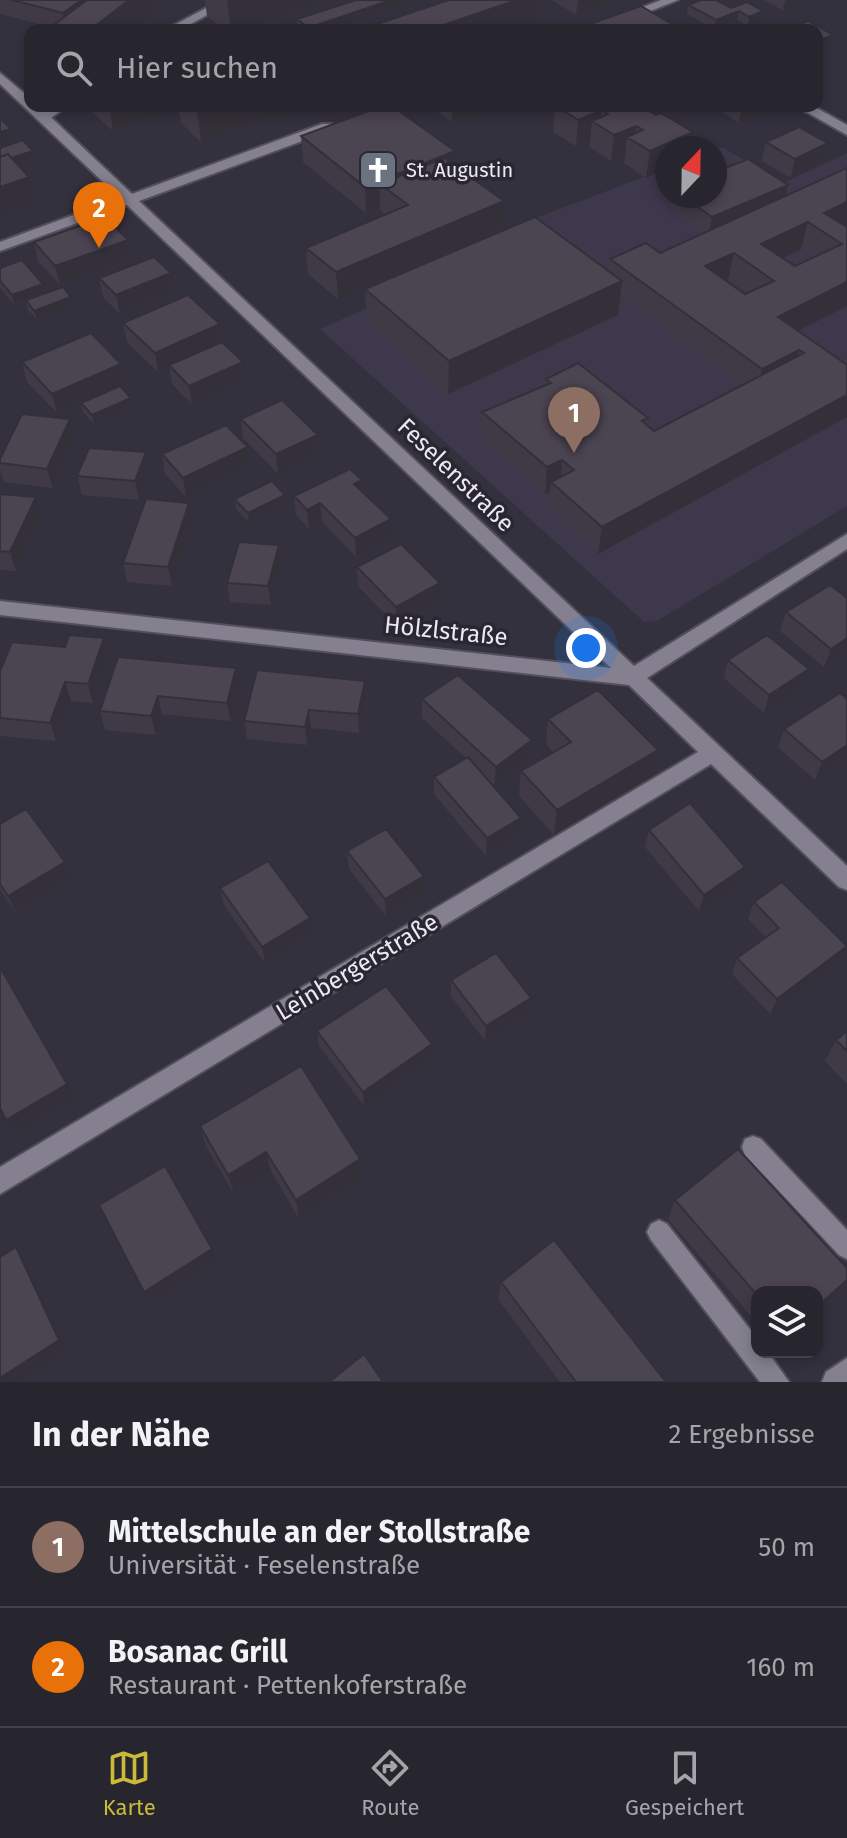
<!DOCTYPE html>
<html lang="de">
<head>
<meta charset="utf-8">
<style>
	:root { --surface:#27252e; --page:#2f2d36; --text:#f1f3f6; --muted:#a4a5aa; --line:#43424a; --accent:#caba3a }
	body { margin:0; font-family:"Fira Sans",sans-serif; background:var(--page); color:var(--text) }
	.controls { position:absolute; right:24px; bottom:24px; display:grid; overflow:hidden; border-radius:16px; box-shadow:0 4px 12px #0003 }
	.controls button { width:72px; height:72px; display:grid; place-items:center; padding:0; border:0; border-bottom:2px solid var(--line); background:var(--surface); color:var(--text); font:40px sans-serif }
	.compass { position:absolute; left:655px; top:136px; width:72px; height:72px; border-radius:50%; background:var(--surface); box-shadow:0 4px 12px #0003; rotate:22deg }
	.you { position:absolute; left:586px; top:648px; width:28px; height:28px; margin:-20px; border:6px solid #fff; border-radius:50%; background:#1a73e8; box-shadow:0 0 0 12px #1a73e833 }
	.badge { display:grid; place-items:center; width:52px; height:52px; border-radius:50%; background:var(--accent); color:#fff; font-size:26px; font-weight:700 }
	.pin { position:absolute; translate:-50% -66px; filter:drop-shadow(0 2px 4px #0008) }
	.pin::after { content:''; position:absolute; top:42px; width:28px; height:24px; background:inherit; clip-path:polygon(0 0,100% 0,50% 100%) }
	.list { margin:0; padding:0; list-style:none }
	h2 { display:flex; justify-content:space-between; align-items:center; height:104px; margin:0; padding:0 32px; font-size:34px }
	h2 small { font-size:26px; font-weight:400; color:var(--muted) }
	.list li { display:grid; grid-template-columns:52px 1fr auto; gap:24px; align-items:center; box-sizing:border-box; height:120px; padding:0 32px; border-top:2px solid var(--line) }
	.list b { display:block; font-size:30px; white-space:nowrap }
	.list p { margin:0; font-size:26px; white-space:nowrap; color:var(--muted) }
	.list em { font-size:26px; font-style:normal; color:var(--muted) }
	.icon { flex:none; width:44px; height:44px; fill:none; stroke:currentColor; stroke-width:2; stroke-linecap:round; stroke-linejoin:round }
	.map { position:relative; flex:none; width:847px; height:1382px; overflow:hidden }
	.search { position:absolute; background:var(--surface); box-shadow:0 4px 12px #0003; left:24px; right:24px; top:24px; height:88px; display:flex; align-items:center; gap:20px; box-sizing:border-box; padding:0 28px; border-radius:16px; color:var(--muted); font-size:30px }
	.sheet { height:344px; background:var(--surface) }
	nav { display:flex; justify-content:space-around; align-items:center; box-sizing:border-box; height:112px; border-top:2px solid var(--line); background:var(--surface); font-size:22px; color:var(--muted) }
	nav a { display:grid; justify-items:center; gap:4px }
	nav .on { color:var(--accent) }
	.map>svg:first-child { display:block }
	.built { fill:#3d384b }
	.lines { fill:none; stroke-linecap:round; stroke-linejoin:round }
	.lane-casing { stroke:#524f5a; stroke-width:4 }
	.street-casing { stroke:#524f5a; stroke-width:4 }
	.lane { fill:#84808f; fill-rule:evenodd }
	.street { fill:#84808f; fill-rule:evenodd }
	.wall { fill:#403a46; fill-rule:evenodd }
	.shaded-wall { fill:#343039 }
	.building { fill:#4b4451; stroke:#343039; stroke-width:2; fill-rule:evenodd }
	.labels { text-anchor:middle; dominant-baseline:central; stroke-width:7; stroke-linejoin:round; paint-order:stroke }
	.far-poi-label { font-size:20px; fill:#ebe9f2; stroke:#2a2733; text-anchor:start }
	.street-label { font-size:24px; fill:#ebe9f2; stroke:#2a2733 }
</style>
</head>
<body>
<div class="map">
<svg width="847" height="1382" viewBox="0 0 847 1382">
	<rect width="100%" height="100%" fill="#34313e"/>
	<!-- built -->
	<path class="built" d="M722,147L783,183L847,153V506L657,621L644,622L320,329L513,243L523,223L667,168V196H715V150Z"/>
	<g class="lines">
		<!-- lane casing -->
		<g class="lane-casing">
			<path id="lane" d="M221,0H234L180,30H165Z
				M53,106H67L47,121H39V115Z
				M753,1136L761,1139L847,1230V1259L839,1255L745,1155L742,1147L745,1139Z
				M659,1220L667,1224L757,1338V1352H768L789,1382H760L651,1240L647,1232L651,1224Z"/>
		</g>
		<!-- street casing -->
		<g class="street-casing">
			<path id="street" d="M661,0H678L603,30H585Z
				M0,73L30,98V106H39L132,194L322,124H332V130L139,201L634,666L847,534V549L647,678L847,866V890L839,887L711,764L0,1194V1167L698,752L629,685L0,615V601L611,668L127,205L0,251V242L120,198L0,84Z
				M796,106H813L847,125V135Z
				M847,1358V1382H822L826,1372Z"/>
		</g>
		<!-- lane -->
		<use href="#lane" class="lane"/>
		<!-- street -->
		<use href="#street" class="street"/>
	</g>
	<!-- wall -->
	<path class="wall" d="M0,0H82V3L87,0H157L159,11L135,30H47L51,27L0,14Z
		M205,0H330L243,30H207L220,26L207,16Z
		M552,0H610V3L576,15Z
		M763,0H800L799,4L783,10Z
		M688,5L731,8L762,21L748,26L737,20L714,29L687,14Z
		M297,19L329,30H299L297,29Z
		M91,106H178V109L113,131L92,112Z
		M178,106H306L201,142L181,123Z
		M429,106H496L452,122Z
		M555,106H641L667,148V168L646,178L624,163L625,156L611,161L589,147L590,141L576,146L553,132Z
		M712,106H770L769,111L739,123Z
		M301,136L454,166L503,228L338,299L308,274L306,248L386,215L380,210V208L366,213L303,162Z
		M766,142L828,143L824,162L791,178L762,161Z
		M672,196H785L847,225L845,226L847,227V306L798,330L847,365V417L598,554L548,509L550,492L545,494L481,439L482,412L545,385L546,379L648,418L647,425L654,431L742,386L621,296L618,315L448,394L367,322L365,289L609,271L610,259L660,253L705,233L670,208ZM801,249L814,257L795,266L783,258ZM728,280L748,293L745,294L726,281Z
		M128,240L131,259L60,285L38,261L34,242Z
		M0,268L43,284L45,293L74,307L37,320L28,310L26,301L14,305L0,288Z
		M99,278L174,292L120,314L103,297Z
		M123,323L222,342L245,381L192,405L172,384L169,367L158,372L127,342Z
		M22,362L121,364L125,383L57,413L27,382Z
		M81,403L133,408L94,425L83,412Z
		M70,419L75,438L53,488L4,482L0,471V459Z
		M241,419L318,435L319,454L278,474L243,438Z
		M162,454L250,466L186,497L165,474Z
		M149,471L139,500L82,495L77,476Z
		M362,480V491L391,519L392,538L356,557L322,522L309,529L296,515L294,496Z
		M0,494L36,497L41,516L16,571L0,570Z
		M285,495L286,505L249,523L236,509L234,499Z
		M193,522L172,586L127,582L123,563Z
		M279,545L281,564L271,605L230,602L227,583Z
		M357,567L440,602L397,626L358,586Z
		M786,612L847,652L824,667L780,631Z
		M104,638L109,657L93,703L71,701L56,741L0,736V671L65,647Z
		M728,660L809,669L803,688L764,713L724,678Z
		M236,668L239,687L230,721L162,714L156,735L105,730L100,711Z
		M366,699L359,733L311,728L307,745L247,739L244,721Z
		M422,699L532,740L531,758L494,785L480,772L520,835L486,856L434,794V777L466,758L422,718Z
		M847,699V758L815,780L778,747L784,729Z
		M548,719L658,750L653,775L554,835L519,796L521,771L553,752L546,744Z
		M0,824L72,879L16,913L0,890Z
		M649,830L745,867L740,884L699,911L645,847Z
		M347,851L424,893L386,916L349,869Z
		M220,888L312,935L265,963L224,905Z
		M754,902L839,962L770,1014L732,974L737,958L766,937L748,919Z
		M451,980L531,998L529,1014L485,1041L451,996Z
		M317,1031L432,1044V1059L364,1106L319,1046Z
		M847,1031V1084L825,1061L836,1040Z
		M200,1126L362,1179L299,1219L271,1171L234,1194L206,1146Z
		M675,1200L847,1268V1283L841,1291L817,1313V1292H757V1323L668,1219Z
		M501,1282L666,1382H560L498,1299Z"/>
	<!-- shaded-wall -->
	<path class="shaded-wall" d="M82,0L85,17L66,30L63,13Z
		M129,0H157L159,11L135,30H90Z
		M227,0H330L243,30H231Z
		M391,0H419L329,30H308V28Z
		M517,0H539L538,23L518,30H429Z
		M578,0H610V3L576,15Z
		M788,0H800L799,4L783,10L785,1Z
		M739,11L737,20L714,29L716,20Z
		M763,11L762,21L748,26L749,17Z
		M833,35L831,44L817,50V41Z
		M109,106H178V109L113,131Z
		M208,106H306L201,142L197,110Z
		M452,106H496L452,122Z
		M742,106H770L769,111L739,123Z
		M602,110L600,126L592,121L590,141L576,146L578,120Z
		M636,126L634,142L627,137L625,156L611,161L614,135Z
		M11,129L13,139L0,143V132Z
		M693,132L690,148H667V168L646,178L650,151Z
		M828,143L824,162L791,178L795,159Z
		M33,151L35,160L0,172V161Z
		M455,151L454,178L380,184V208L366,213L365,187Z
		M29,177L35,204L0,216V187Z
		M788,185L784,203L709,235L712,217Z
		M504,201L503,228L338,299L336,272Z
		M847,202V225L828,235L824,213Z
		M808,222L801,249L758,270L761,244Z
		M128,240L131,259L60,285L55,266Z
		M734,253L728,280L700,293L705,266Z
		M171,273L174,292L120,314L116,295Z
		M622,281L618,315L448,394L449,361Z
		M847,282V306L771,344L778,317Z
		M43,284L45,293L14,305L12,295Z
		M71,297L74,307L37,320L34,311Z
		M220,324L222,343L158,372L155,353Z
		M799,350L792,377L756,396L762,369Z
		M243,362L245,381L192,405L189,386Z
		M121,364L125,383L57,413L52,394Z
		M847,395V417L598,554L602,527Z
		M131,398L133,408L94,425L92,415Z
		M70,419L75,438L53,488L47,469Z
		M318,435L319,454L278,474L276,454Z
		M248,447L250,466L186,497L183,478Z
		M146,452L149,471L139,500L135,481Z
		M562,460L560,487L551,482L550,492L545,494L547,467Z
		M362,480L363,499L354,484Z
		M285,495L286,505L249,523L248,513Z
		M36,497L41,516L16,571L10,552Z
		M189,503L193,522L172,586L168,567Z
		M320,503L322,522L309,529L307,510Z
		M391,519L392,538L356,557L355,538Z
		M279,545L281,564L271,605L268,586Z
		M440,583V602L397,626L396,607Z
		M104,638L109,657L93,703L88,684Z
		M847,638V652L824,667L831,649Z
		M236,668L239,687L230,721L227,703Z
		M809,669L803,688L764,713L769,695Z
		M365,681L366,699L359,733L358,714Z
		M65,682L71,701L56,741L50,723Z
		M158,696L162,714L156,735L151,716Z
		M309,710L311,728L307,745L305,727Z
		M532,740L531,758L494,785L496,767Z
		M847,745V758L815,780L822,762Z
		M658,750L653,775L554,835L557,810Z
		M521,818L520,835L486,856L487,838Z
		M65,862L72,879L16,913L8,896Z
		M745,867L740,884L699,911L704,895Z
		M424,876V893L386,916L385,899Z
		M310,918L312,935L265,963L262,947Z
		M847,946L839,962L770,1014L777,999Z
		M531,998L529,1014L485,1041L486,1026Z
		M432,1044V1059L364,1106L363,1092Z
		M67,1084L74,1098L14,1134L6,1120Z
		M266,1152L271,1171L234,1194L228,1175Z
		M360,1159L362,1179L299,1219L296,1200Z
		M16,1247L24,1260L67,1351L19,1382H0Z
		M212,1249L216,1261L150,1304L144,1292Z
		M847,1280V1283L841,1291L817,1313V1307Z"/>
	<!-- building -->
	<path class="building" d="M12,0H81L63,13Z
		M87,0H129L90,30H47Z
		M356,0H391L308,28L297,19Z
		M449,0H517L429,30H359Z
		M701,0H716L731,8L747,2L763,11L749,17L739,11L716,20L688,5Z
		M641,6L682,30H573Z
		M808,21L833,35L817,41V30H785Z
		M222,25L228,30H207Z
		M760,25L769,30H747Z
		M193,106H208L197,110Z
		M382,106H392L455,151L365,187L301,136Z
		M556,106H641L656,115L661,113L693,132L650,151L627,137L643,130L636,126L614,135L592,121L608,114L602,110L578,120Z
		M0,119H1L11,129L0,132Z
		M799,127L828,143L795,159L766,142Z
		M23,140L33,151L11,158L8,154L0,157V148Z
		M8,154L29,177L0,187V157Z
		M444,158L504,201L336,272L306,248L408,205L380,184Z
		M748,159L788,185L712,217L682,196H715V172Z
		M847,168V202L824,213L847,227V282L778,317L847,365V395L602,527L551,482L574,470L562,460L547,467L482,412L551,383L546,379L578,363L648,418L642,421L654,431L804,353L799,350L762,369L610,259L646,243L660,253ZM808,222L842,244L795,266L761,244ZM734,253L774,281L745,294L705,266Z
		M105,217L128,240L55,266L34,242Z
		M535,217L622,281L449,361L365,289Z
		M154,257L171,273L116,295L99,278Z
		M22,260L43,284L12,295L0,281V268Z
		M63,287L71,297L34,311L26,300Z
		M188,295L220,324L155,353L123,323Z
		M91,333L121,364L52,394L22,362Z
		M222,342L243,362L189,386L169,365Z
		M120,386L131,398L92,415L81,403Z
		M282,400L318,435L276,454L241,419Z
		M22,414L70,419L47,469L0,463V459Z
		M226,425L248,447L183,478L162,454Z
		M89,448L146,452L135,481L77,476Z
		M350,469L362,480L354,484L391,519L355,538L320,503L307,510L294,496Z
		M272,481L285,495L248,513L234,499Z
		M0,494L36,497L10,552L0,551Z
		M146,499L189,503L168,567L123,563Z
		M239,542L279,545L268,586L227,583Z
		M401,544L440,583L396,607L357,567Z
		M830,585L847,598V638L831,649L786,612Z
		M69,635L104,638L88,684L65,682L50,723L0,718V671L12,642L65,647Z
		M767,635L809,669L769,695L728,660Z
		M118,657L236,668L227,703L158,696L151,716L100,711Z
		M257,670L365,681L358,714L309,710L305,727L244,721Z
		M458,675L532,740L496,767L422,699Z
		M598,690L658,750L557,810L521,771L571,742L548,719Z
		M840,693L847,699V745L822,762L784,729Z
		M468,757L521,818L487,838L434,777Z
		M690,803L745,867L704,895L649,830Z
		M26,809L65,862L8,896L0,884V824Z
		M386,829L424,876L385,899L347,851Z
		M268,861L310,918L262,947L220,888Z
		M782,882L847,946L777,999L737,958L779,928L754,902Z
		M496,953L531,998L486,1026L451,980Z
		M0,967L67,1084L6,1120L0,1108Z
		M386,986L432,1044L363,1092L317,1031Z
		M847,1031V1051L836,1040Z
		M301,1066L360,1159L296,1200L266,1152L228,1175L200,1126Z
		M738,1149L847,1268V1280L817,1307V1292H757V1295L675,1200Z
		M165,1166L212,1249L144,1292L99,1205Z
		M554,1240L666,1382H576L501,1282Z
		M16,1247L59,1340L0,1378V1257Z
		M364,1354L383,1382H329Z"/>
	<!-- icons -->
	<defs>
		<g id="church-square" transform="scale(2)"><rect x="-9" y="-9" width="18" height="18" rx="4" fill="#6b7280" stroke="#2a2733"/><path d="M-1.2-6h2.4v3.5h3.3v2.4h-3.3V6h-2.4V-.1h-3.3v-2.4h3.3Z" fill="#fff"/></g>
	</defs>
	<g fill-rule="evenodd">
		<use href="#church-square" x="378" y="170"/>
	</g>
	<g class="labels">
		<!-- far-poi labels -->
		<g class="far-poi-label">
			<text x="406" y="170">St. Augustin</text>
		</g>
		<!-- street labels -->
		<g class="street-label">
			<text transform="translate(456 475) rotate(44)">Feselenstraße</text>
			<text transform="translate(446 631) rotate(6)">Hölzlstraße</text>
			<text transform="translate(357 967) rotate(-31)">Leinbergerstraße</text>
		</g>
	</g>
</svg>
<div class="controls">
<button><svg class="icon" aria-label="layers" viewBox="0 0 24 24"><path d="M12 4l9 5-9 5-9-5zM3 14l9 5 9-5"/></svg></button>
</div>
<svg class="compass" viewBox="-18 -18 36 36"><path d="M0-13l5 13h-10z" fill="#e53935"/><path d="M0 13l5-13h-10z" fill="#a4a5aa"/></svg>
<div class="you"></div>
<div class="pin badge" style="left:574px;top:453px;background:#8d6e63">1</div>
<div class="pin badge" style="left:99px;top:248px;background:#e8710a">2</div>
<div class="search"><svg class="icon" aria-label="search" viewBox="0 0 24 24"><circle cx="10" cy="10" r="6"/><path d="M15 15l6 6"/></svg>Hier suchen</div>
</div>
<section class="sheet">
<h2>In der Nähe<small>2 Ergebnisse</small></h2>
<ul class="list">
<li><span class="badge" style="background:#8d6e63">1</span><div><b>Mittelschule an der Stollstraße</b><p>Universität · Feselenstraße</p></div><em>50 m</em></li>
<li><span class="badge" style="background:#e8710a">2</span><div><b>Bosanac Grill</b><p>Restaurant · Pettenkoferstraße</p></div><em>160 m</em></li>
</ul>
</section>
<nav>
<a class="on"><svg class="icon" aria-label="map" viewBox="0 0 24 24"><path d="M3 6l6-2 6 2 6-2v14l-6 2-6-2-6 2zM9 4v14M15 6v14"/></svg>Karte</a>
<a><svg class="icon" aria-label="directions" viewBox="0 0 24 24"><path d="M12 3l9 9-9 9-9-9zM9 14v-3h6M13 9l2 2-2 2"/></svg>Route</a>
<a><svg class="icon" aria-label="saved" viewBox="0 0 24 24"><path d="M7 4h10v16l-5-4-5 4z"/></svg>Gespeichert</a>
</nav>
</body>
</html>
